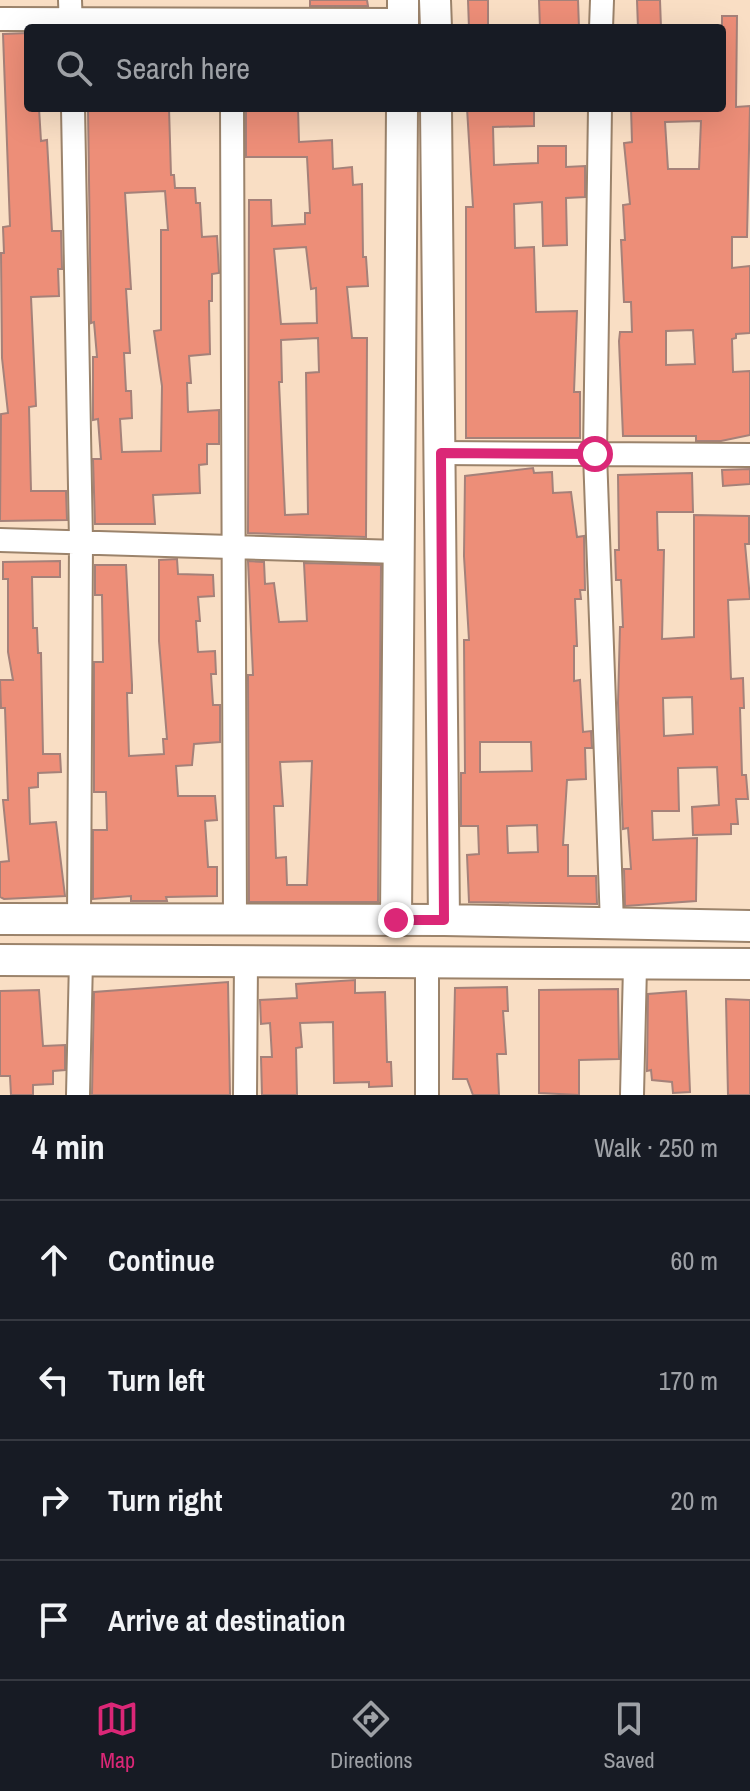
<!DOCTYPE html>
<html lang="en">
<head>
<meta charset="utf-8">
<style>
	:root { --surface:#171b24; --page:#20242c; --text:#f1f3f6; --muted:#9ea1a6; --line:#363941; --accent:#db2777 }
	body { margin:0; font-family:"Archivo Narrow",sans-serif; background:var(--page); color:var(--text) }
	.stop { position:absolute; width:24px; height:24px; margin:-18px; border:6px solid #db2777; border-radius:50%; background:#fff }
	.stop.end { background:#db2777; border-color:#fff; box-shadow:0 2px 8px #0008 }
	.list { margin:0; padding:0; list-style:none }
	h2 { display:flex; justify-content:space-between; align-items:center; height:104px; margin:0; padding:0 32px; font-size:34px }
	h2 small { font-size:26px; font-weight:400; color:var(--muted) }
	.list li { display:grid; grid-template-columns:52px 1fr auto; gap:24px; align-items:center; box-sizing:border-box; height:120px; padding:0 32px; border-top:2px solid var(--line) }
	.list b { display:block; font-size:30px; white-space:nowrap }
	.list em { font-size:26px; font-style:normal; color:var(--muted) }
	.icon { flex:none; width:44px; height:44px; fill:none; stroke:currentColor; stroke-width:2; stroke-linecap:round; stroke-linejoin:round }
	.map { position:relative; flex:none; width:750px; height:1095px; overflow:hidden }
	.search { position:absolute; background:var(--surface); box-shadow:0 8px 32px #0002; left:24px; right:24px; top:24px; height:88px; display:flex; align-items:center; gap:20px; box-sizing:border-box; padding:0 28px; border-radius:8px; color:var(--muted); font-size:30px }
	.sheet { height:584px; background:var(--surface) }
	nav { display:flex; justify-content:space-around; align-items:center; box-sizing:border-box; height:112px; border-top:2px solid var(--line); background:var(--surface); font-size:22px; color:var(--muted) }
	nav a { display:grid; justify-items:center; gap:4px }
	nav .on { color:var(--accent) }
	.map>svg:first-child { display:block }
	.building { fill:#ed8e78; stroke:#a58179; stroke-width:2; fill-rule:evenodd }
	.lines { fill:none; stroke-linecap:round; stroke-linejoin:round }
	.street-casing { stroke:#9b836b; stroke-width:26 }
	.secondary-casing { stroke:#9b836b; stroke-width:34 }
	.street { stroke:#fff; stroke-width:22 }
	.secondary { stroke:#fff; stroke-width:30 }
	.route { stroke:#db2777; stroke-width:10 }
</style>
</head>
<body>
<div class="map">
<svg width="750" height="1095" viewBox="0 0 750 1095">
	<rect width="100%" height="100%" fill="#f9dec4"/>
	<!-- building -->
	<path class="building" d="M310,0H367L368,6H310Z
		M468,0H488V28H469Z
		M539,0H578L579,28H540Z
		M637,0H660L661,28H638Z
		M722,16H737L736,107L750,106L747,237H732V268L750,266V333L736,334V338L732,339L733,372L750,371V435L721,441H696V436H623L619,341L620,332H632L631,302H624L621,240H625L623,205L630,204L624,143L632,142L631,108H722ZM701,121L699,169H668L665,122ZM693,330L695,364L666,365V331Z
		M28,33V108H39L41,141L47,140L52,231H61L62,269H58L59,296L31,297L36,406L29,407L31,491H66L67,520L0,521L1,414L8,413L2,358L1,253H4L3,227L10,226L3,34Z
		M88,108H169L171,175H174L175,188H195L196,203H200L202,237L217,236L219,273L212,274V301H209L210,354L189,356L191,383H187L188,412L219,410V444H207V464L199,465L200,493L153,495L155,524H95L93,459H101L98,419L93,420V357H97L94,322L91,323ZM165,191L168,230H161V330L154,331L162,386L161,451L122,452L120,419L132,418L131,391H126L124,353H130L126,289H131L125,193Z
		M246,108H298L299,142L332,140L333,169L352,167L353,185L362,184L363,257H366L368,286L347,287L352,338H367L366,537L248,533L249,200H271L272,226L305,224V213H310L307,157H246ZM306,247L311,289L316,288L317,323L281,324L274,249ZM318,338L319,372L306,373L308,514L285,515L279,382H282L281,340Z
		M467,108H534V126L493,127L494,165L538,163V146H566V167L585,166V197L566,198L567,245L543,246L542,202L514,204L515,248L534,247L536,312L577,311L574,392H580V438H466V207H473Z
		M533,468L534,473L552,472L553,493L571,492L577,537L584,536L585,590H580L581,599H575L577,646H574V681L580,680L583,732L591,731L592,748H585L586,779L567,780L563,845H568V876H596L597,904L469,902L467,855L479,854L478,826H461V773H465L464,640H469L464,556L465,476ZM480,742H531L532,771L480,772ZM537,825L538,852L508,853L507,826Z
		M750,469V484L723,486L722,470Z
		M692,473L693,512H657L658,550H664L662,639L694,637V515L749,516V544H745L750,599L728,600L731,679L743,678L744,708H740L742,775H746L748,799H736L738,824H731V834L693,835L692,807L719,805L717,767L678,768L679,811H652L653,840L697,838L696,901L625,906L624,869H631L628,828L623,829L618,703L620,627H623L621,580H616L615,550H619L618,475ZM692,697L693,734L664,736L663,698Z
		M177,559L178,574L213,575L214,596L198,597L200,621H196L198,652L215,651L216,674H211L213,705H220V742L194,744L192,765L176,766L178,796H215L217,820L205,821L208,867H217V896L166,897L167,901H131V896L93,899V830H107L106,792H94V662H103L102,595H95V565H126L132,685V693H127L129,756L164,754L163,739H167L159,641V560Z
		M60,561V577H32L33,628H37L38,653H41L43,754H60L61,772L38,773V787L29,788L30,824L56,822L65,896L4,899L0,897V862L9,861L3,800H8L5,708H1L0,680H13L8,652V579H3V562Z
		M248,561L264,562L265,584L274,583L279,622L307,621L304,563L381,565L378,902H249L248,675H253ZM312,761L307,885H287L286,857L276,858L274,806H283L280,762Z
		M355,980V993L385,992L387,1062H391L392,1086L369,1087V1082L334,1083L333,1022L300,1023L302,1047L296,1048L297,1095H262L261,1057H272L270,1023L261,1024L260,1000L297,998L296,984Z
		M228,982L230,1095H92L94,992Z
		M507,987L508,1011H503L506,1054H497L499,1095H473L467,1079H453L455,988Z
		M618,989L619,1059L579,1060V1095L539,1093V990Z
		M39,990L43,1046L65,1045V1070L53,1071V1084L33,1085V1095H11L10,1076H0V991Z
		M686,991L690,1092L673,1093L672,1082L652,1080L651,1070L647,1071L648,994Z
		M726,999L750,1000V1095H728Z"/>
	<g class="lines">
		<!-- street casing -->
		<g class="street-casing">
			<path id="street" d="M70,0L71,28
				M0,19L403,20
				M601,28L602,0
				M73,108L81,541L79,919
				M232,108L235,920
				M600,108L595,454L612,924
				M441,453L750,455
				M0,540L399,552
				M427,962V1095
				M78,1095L81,960
				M245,1095L246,961
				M632,1095L635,966"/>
		</g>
		<!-- secondary casing -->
		<g class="secondary-casing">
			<path id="secondary" d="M435,0L436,28
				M403,28V0
				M436,108L444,920
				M0,919L444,920L750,926
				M396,920L402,108
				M0,960L750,964"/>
		</g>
		<!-- street -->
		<use href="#street" class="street"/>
		<!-- secondary -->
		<use href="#secondary" class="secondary"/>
	</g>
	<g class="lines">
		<!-- route -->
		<path class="route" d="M396,920H444L441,453L595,454"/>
	</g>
</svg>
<div class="stop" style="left:595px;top:454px"></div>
<div class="stop end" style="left:396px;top:920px"></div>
<div class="search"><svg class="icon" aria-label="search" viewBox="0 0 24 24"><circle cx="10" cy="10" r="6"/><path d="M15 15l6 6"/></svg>Search here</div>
</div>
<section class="sheet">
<h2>4 min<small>Walk · 250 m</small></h2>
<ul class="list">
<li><svg class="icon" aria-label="ahead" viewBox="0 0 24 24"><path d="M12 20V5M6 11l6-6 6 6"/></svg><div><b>Continue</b></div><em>60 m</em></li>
<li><svg class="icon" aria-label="left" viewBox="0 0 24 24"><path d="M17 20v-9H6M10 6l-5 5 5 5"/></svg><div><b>Turn left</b></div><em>170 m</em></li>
<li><svg class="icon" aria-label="right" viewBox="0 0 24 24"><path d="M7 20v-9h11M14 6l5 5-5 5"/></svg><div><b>Turn right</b></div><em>20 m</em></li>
<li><svg class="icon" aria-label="arrive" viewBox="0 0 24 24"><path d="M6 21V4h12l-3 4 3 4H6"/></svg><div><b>Arrive at destination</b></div></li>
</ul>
</section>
<nav>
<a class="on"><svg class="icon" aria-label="map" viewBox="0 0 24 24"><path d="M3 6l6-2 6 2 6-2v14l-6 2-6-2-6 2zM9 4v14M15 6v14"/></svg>Map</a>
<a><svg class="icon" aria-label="directions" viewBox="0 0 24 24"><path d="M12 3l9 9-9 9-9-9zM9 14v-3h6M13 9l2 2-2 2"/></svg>Directions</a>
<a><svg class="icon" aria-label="saved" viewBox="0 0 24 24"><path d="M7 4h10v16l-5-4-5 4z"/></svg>Saved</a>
</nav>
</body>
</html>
